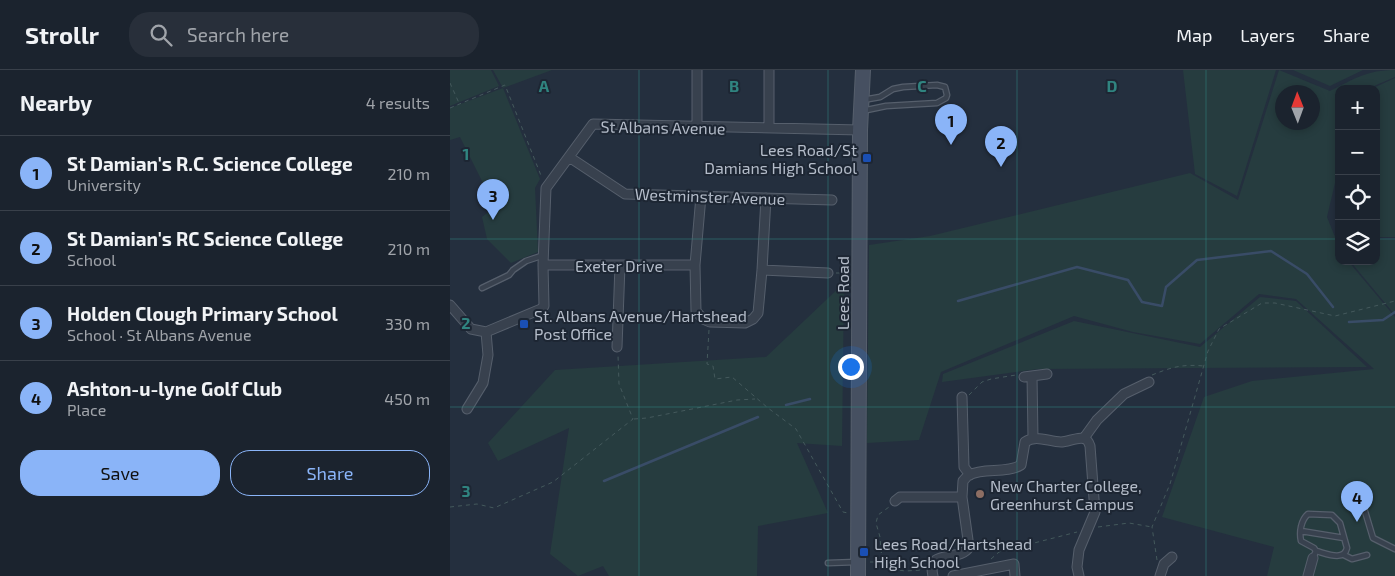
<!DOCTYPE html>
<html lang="en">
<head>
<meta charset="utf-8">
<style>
	:root { --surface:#1b232e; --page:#282f3a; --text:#f1f3f6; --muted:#a0a4aa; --line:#39404a; --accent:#8ab4f8 }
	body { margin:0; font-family:"Exo 2",sans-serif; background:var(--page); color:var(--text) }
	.controls { position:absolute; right:15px; top:15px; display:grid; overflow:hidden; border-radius:10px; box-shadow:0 2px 8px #0003 }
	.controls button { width:45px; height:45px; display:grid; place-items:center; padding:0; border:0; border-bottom:1px solid var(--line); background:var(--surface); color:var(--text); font:25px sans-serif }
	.compass { position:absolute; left:825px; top:15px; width:45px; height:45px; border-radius:50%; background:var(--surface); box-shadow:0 2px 8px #0003; rotate:359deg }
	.you { position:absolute; left:400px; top:296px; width:18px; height:18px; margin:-12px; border:4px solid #fff; border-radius:50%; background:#1a73e8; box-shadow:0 0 0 8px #1a73e833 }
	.badge { display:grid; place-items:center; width:32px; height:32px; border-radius:50%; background:var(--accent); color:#111; font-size:16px; font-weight:700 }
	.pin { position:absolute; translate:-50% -41px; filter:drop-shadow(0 1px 2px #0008) }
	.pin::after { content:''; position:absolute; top:26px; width:18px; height:15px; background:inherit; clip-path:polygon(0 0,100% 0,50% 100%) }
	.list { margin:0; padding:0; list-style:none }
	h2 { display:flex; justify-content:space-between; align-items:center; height:65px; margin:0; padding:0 20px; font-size:21px }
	h2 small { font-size:16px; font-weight:400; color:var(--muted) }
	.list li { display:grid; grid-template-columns:32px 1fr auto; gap:15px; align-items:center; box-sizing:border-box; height:75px; padding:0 20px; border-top:1px solid var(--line) }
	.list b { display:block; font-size:19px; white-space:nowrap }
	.list p { margin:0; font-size:16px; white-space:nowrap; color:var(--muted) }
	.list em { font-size:16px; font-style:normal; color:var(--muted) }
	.actions { display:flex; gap:10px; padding:15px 20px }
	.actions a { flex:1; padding:11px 0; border:1px solid var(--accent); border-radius:20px; text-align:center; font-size:18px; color:var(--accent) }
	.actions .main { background:var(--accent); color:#111 }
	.icon { flex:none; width:28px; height:28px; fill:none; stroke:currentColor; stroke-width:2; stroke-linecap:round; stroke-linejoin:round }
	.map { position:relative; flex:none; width:945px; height:506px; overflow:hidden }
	header { display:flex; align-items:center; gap:30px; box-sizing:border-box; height:70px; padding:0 25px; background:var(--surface); border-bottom:1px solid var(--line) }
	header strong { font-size:24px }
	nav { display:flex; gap:28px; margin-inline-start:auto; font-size:18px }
	.search { width:350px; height:45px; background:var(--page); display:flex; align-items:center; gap:12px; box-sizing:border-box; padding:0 18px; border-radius:20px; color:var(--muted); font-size:19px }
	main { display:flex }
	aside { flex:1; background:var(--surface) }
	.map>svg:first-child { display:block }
	.green { fill:#263c3f; fill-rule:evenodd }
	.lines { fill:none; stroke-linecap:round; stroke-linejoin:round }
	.stream { stroke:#394c67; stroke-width:2.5 }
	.service-casing { stroke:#565f6c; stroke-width:7 }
	.minor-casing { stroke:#565f6c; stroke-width:11 }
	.secondary-casing { stroke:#565f6c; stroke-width:16 }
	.path { stroke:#44595c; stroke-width:1; stroke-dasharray:4 4; stroke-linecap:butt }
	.service { stroke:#38414e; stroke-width:4.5 }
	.minor { stroke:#38414e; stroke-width:9 }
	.secondary { stroke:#465061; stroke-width:14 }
	.grid { fill:none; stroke:#308480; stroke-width:1; stroke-opacity:0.55 }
	.transit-dot { fill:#1a4fb4; stroke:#1d2633; stroke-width:2 }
	.education-dot { fill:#8d6e63; stroke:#1d2633; stroke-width:2 }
	.labels { text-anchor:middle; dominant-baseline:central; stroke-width:4; stroke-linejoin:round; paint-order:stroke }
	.street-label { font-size:16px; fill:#b4bcc9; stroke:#1d2633 }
	.poi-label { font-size:16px; fill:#b4bcc9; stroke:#1d2633; text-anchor:start }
	.grid-label { font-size:16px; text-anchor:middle; font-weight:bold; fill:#308480; stroke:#1d2633; stroke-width:4; stroke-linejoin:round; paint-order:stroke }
</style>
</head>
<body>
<header>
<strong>Strollr</strong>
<div class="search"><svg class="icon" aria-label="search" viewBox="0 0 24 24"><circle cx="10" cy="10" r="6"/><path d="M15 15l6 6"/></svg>Search here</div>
<nav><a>Map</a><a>Layers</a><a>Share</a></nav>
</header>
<main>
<aside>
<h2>Nearby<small>4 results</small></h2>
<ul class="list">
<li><span class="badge">1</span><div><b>St Damian's R.C. Science College</b><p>University</p></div><em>210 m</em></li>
<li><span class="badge">2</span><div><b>St Damian's RC Science College</b><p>School</p></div><em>210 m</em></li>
<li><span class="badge">3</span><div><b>Holden Clough Primary School</b><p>School · St Albans Avenue</p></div><em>330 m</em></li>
<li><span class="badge">4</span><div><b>Ashton-u-lyne Golf Club</b><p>Place</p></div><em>450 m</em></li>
</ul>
<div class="actions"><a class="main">Save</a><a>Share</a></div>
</aside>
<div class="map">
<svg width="945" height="506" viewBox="0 0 945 506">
	<rect width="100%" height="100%" fill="#242f3e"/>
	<!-- green -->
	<path class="green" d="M0,0H41L49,16L0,36Z
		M43,0H102L53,18L90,109L85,118L88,182L61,193L37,169L32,147L45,137L10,67L0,70V38L53,18Z
		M733,0H826L787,126L745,104Z
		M829,0L880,21C904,9 917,0 945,0V7L917,19H889V96L877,147L889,177V191H898L945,247V506H817L824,477L712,447L754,327L802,311L924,299L846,229L809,224L750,274L683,262L624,246L491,302L469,370L417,373L419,175L480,166L740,103L788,130ZM832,22H862V52H832Z
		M843,0H913L880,16Z
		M945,8V167H926V19H921Z
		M926,169L945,170V245L900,191H926Z
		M394,213L392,376L347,373L378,443L308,456L307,506H159L153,496L128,506L100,484L119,358L48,391L38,373L105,300L316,287Z
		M810,227L846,231L917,297L588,299L492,312L493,304L624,251L750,277Z"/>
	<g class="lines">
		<!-- stream -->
		<path class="stream" d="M508,231L627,197L678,210L692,232L712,236L716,217L747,190L821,181L857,204L883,237
			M899,252L933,250L945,242
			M336,335L360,329
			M154,411L308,347"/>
		<!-- service casing -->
		<g class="service-casing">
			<path id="service" d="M412,41L436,36L487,33L496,28L497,25L495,17L487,15L453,17L443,19L430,27L413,30
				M32,218L59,205L63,200L76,191L94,185
				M914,438L923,468L945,479
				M851,461L894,468
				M894,485L902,489L917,485
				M863,488L866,481L864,478L851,471C849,462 851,450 858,444L882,445L890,453L897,478C894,492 875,483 866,481
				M378,493L406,492"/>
		</g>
		<!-- minor casing -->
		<g class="minor-casing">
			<path id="minor" d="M319,0V58
				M247,57V0
				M119,87L175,124L382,130
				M251,126L245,195L246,241L253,249L260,252L295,253L303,249L308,243L312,200L316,128
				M93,195H245
				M312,200L378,203
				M0,235L21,259L36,262L91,239L94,236L93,195L96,118L143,54L410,60
				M167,277L170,195
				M582,306L583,368
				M574,307L597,304
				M512,327L514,397L520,405
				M17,339L33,313L38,285L36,262
				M634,368L647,350L674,324L699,312
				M445,431L450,427H512
				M483,506C476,477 510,493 519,477L512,427L513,411C515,409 516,407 519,405C534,397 556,404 571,395L575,372C586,364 599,372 611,372C618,372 629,366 635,369C638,370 639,373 640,376L645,442L629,480L627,497L629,506
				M503,506L564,494L565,506
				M710,506L714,494L722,487
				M858,506L863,488"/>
		</g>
		<!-- secondary casing -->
		<g class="secondary-casing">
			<path id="secondary" d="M408,506L410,60L413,0"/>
		</g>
		<!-- path -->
		<path class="path" d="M0,13L9,33
			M0,38L55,15L92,108
			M386,203H397
			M259,260L257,294L263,296L265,309L282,307L318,338L346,359L393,442L398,443
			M702,305C722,297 732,294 754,296
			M519,325L532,312L541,309L566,305
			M184,349L197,348L287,330L305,329
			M0,437L27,434L44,438L103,412L183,349L169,314L168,285
			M648,457L679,453L702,457
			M541,489L549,482L627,462
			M707,490L702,457L720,414L758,281L769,259L812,233H825L885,246L945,231
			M432,491L430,467L426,453L428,445L439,437
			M420,492H432L443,499L455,501L473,500"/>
		<!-- service -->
		<use href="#service" class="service"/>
		<!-- minor -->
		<use href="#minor" class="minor"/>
		<!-- secondary -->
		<use href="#secondary" class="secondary"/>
	</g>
	<!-- grid -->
	<path class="grid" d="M189,0V506M378,0V506M567,0V506M756,0V506M0,169H889M926,169H945M0,337H945"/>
	<!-- markers -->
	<g class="transit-dot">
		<rect x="412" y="83" width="10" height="10" rx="2.5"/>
		<rect x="69" y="249" width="10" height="10" rx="2.5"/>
		<rect x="409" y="477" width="10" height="10" rx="2.5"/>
	</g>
	<circle class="education-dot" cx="530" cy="424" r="5"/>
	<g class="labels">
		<!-- street labels -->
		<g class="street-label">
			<text transform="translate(213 57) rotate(1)">St Albans Avenue</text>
			<text transform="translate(260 126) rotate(2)">Westminster Avenue</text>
			<text x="169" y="195">Exeter Drive</text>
			<text transform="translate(392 223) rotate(-90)">Lees Road</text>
		</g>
		<!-- poi labels -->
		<g class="poi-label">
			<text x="407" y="79" text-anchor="end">Lees Road/St<tspan x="407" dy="18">Damians High School</tspan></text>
			<text x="84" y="245">St. Albans Avenue/Hartshead<tspan x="84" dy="18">Post Office</tspan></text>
			<text x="540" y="415">New Charter College,<tspan x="540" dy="18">Greenhurst Campus</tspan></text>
			<text x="424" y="473">Lees Road/Hartshead<tspan x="424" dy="18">High School</tspan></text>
		</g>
	</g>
	<g class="grid-label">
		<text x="94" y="22">A</text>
		<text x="284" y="22">B</text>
		<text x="472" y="22">C</text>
		<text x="662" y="22">D</text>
		<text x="16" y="90">1</text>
		<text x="16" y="259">2</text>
		<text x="16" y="427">3</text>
	</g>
</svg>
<div class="controls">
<button>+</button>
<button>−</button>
<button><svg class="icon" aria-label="locate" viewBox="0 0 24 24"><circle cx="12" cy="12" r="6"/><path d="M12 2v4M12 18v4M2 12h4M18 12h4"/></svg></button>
<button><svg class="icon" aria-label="layers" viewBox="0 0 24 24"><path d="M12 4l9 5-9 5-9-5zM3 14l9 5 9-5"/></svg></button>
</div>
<svg class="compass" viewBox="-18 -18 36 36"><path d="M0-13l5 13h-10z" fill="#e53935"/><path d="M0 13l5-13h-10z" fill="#a0a4aa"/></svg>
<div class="you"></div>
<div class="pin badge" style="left:501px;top:75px">1</div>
<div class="pin badge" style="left:551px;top:97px">2</div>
<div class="pin badge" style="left:43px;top:150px">3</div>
<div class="pin badge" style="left:907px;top:452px">4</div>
</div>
</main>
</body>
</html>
